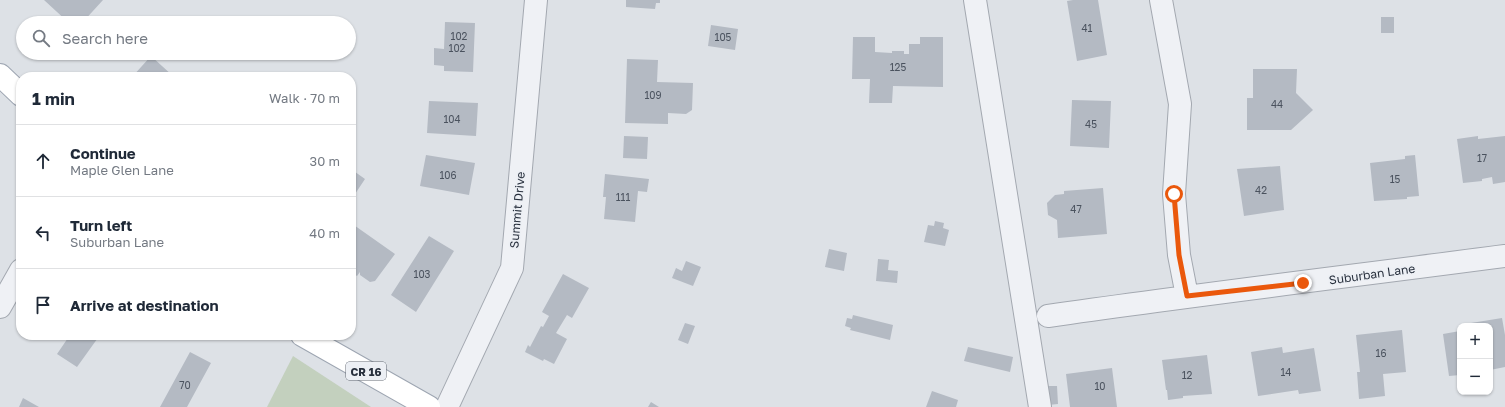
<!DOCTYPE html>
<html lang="en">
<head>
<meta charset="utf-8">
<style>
	:root { --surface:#fff; --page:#f2f2f3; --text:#1f2937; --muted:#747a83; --line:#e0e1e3 }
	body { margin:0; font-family:"Golos Text",sans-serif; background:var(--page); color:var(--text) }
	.controls { position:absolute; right:12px; bottom:12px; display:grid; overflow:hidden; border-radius:8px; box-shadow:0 1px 3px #0004 }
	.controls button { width:36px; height:36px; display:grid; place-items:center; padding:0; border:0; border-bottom:1px solid var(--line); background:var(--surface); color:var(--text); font:20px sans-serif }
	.stop { position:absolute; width:12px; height:12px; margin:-9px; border:3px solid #ea580c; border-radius:50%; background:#fff }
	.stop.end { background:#ea580c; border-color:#fff; box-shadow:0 1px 4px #0008 }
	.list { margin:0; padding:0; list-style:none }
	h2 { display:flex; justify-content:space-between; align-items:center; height:52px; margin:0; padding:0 16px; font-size:17px }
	h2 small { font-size:13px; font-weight:400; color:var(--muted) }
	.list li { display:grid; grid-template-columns:26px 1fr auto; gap:12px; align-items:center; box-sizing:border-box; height:72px; padding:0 16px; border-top:1px solid var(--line) }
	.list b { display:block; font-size:15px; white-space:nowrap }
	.list p { margin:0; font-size:13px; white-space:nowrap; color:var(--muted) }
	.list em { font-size:13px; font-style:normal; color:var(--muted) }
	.icon { flex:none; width:22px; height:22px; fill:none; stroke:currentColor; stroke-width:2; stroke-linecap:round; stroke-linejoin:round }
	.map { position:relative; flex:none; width:1505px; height:407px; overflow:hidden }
	.search { position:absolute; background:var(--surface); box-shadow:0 1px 3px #0004; left:16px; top:16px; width:340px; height:44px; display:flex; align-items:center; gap:10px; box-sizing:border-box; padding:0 14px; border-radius:22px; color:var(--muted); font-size:15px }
	.panel { position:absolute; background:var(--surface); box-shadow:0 1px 3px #0004; left:16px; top:72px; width:340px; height:268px; border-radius:16px }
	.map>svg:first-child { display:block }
	.green { fill:#c3d0be }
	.building { fill:#b4bac3 }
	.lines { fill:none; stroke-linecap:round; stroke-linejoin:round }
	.minor-casing { stroke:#a3a8b0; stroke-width:24 }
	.primary-casing { stroke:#9da5b1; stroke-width:24 }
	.minor { stroke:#eff1f5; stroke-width:22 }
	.primary { stroke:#fff; stroke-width:22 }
	.route { stroke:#ea580c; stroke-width:5 }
	.labels { text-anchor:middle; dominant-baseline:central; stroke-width:3; stroke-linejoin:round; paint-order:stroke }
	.number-label { font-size:10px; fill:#4a525e }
	.shield { fill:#eceff4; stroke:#626973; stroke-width:1 }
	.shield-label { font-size:11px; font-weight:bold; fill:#272f3c }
	.street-label { font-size:12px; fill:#272f3c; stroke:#eceff4 }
</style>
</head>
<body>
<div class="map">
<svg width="1505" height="407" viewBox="0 0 1505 407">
	<rect width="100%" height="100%" fill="#dde1e6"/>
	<!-- green -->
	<path class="green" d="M293,356L371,407H267Z"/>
	<!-- building -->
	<path class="building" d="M44,0H103L82,23H69Z
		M626,0H660V3H656L655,9L626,7Z
		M1073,0H1098L1107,55L1077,61L1067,1Z
		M1381,17H1394V33H1381Z
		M445,22L475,23L473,72L444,71V66L434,65V48L444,49Z
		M711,25L738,29L735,50L708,46Z
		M853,37H875V52L892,53V51H904V54H909V44H920V37H943V87L893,86L892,103H869L870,79H852Z
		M151,56L173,76L176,72L181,77H132Z
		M627,59L658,60L657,82L693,83L692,110L686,114L668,113V124L625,123Z
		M1253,69H1297L1296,93L1313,110L1291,130H1247V98H1253Z
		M1072,100L1111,101L1109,148L1070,146Z
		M429,101L478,103L476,136L427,133Z
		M624,136L648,137L647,159L623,158Z
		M1478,136V139L1505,136V182L1493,184L1492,177L1482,179V181L1463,183L1457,139Z
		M426,155L475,163L469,195L420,186Z
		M1415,155L1419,196L1407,197V199L1374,201L1370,163L1405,159V156Z
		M1280,166L1284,210L1244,216L1237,169Z
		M351,169L365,179L351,200Z
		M605,174L649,179L647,192L638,191L635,222L604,219L606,197H603Z
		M1103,188L1107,234L1058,238L1057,220L1048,215L1047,203L1055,195L1064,194V191Z
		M935,221L944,223L943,228L949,230L945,246L924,242L928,225L934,226Z
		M351,223L395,254L375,281L370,282L360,275V272L357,276L351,272Z
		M429,236L454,251L416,312L391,295Z
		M829,249L847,253L844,271L825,267Z
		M878,259L889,260L888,270L898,271L897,283L876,281Z
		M686,261L701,267L693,286L672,278L676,268L682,271Z
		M563,274L589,288L572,318L567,315L556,333L567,339L554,364L544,359L543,361L525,352L528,345L530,347L541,326L543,327L549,316L542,312Z
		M853,315L893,325L890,340L850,330L851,328L845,326L847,318L852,319Z
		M1502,318L1505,335V367L1490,370V326H1471V323Z
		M685,323L695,326L688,344L678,340Z
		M1402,330L1406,372L1383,374L1385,396L1359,399L1357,372H1360L1356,335Z
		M1460,331V375L1449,376L1443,334Z
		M70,335H100L77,367L57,354Z
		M968,347L1013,357L1010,372L964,361Z
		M1282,347L1283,353L1314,348L1321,391L1299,394L1298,390L1258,396L1251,352Z
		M190,352L211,363L187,407H160Z
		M1207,355L1212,394L1183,396V398L1168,400L1167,390H1166L1162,360Z
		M1112,368L1117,407H1070L1066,374Z
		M1048,386H1057L1058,404L1048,405Z
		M932,391L958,400L956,407H926Z
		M23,398L39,407H19Z
		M651,402L659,407H648Z"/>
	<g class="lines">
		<!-- minor casing -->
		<g class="minor-casing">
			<path id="minor" d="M975,0L1040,407
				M1161,0L1180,104L1174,194L1179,255L1187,296
				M0,307L21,270
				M1048,316C1200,294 1353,276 1505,256
				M447,407L512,268L536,0"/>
		</g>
		<!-- primary casing -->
		<g class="primary-casing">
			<path id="primary" d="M0,75L21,95
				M302,335L429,407"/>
		</g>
		<!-- minor -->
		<use href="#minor" class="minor"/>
		<!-- primary -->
		<use href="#primary" class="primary"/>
	</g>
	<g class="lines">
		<!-- route -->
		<path class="route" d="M1174,194L1179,255L1187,296L1303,283"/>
	</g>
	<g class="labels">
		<!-- number labels -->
		<g class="number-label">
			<text x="1087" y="28">41</text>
			<text x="459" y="36">102</text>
			<text x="723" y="37">105</text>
			<text x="457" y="48">102</text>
			<text x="898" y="67">125</text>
			<text x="653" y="95">109</text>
			<text x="1277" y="104">44</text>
			<text x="452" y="119">104</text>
			<text x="1091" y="124">45</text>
			<text x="1482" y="158">17</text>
			<text x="448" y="175">106</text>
			<text x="1395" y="179">15</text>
			<text x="1261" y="190">42</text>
			<text x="623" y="197">111</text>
			<text x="1076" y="209">47</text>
			<text x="422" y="274">103</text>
			<text x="1381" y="353">16</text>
			<text x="1286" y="372">14</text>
			<text x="1187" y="375">12</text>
			<text x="185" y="385">70</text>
			<text x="1100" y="386">10</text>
		</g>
		<!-- shield labels -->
		<rect class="shield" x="346" y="362" width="40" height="18" rx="3"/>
		<g class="shield-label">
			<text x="366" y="371">CR 16</text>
		</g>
		<!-- street labels -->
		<g class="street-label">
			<text transform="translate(517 210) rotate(-85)">Summit Drive</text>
			<text transform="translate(1372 274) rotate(-8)">Suburban Lane</text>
		</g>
	</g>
</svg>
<div class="controls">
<button>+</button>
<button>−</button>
</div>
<div class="stop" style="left:1174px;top:194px"></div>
<div class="stop end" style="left:1303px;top:283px"></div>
<div class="search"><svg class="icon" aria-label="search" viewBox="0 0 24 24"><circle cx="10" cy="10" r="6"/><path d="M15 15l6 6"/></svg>Search here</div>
<section class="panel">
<h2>1 min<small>Walk · 70 m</small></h2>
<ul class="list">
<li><svg class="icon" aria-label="ahead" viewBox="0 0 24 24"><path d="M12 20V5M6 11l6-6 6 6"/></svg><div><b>Continue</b><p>Maple Glen Lane</p></div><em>30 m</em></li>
<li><svg class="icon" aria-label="left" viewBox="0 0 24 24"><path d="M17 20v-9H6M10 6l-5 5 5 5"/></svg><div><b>Turn left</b><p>Suburban Lane</p></div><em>40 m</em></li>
<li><svg class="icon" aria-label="arrive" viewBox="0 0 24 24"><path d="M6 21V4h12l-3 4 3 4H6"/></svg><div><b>Arrive at destination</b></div></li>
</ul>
</section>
</div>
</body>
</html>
